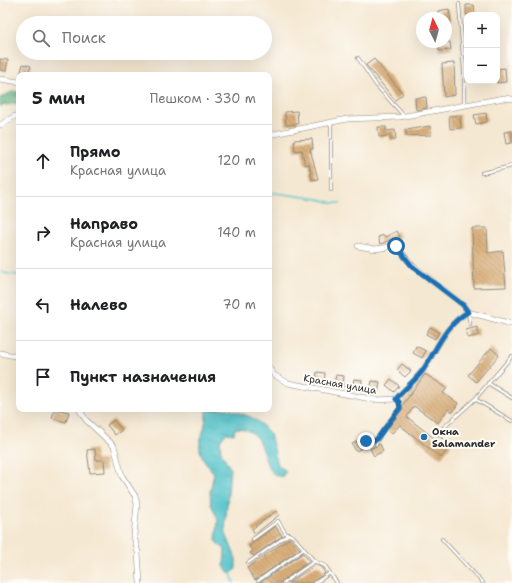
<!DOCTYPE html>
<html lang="ru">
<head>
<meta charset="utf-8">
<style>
	:root { --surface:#fff; --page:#f6f6f6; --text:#202124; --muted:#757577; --line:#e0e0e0 }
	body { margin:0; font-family:"Shantell Sans",sans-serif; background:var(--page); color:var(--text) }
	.controls { position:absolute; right:12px; top:12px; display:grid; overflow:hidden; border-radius:8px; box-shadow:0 4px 16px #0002 }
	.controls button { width:36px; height:36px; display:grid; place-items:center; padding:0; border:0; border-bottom:1px solid var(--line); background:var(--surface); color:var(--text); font:20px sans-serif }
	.compass { position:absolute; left:416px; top:12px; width:36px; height:36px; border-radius:50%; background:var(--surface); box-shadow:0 4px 16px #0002; rotate:354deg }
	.stop { position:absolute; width:12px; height:12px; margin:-9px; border:3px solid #1f6fb2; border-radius:50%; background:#fff }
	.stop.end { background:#1f6fb2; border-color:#fff; box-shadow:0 1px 4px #0008 }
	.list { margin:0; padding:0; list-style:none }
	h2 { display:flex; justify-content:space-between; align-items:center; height:52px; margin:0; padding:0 16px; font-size:17px }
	h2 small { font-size:13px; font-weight:400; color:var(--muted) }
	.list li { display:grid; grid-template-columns:26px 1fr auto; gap:12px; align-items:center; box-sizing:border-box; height:72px; padding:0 16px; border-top:1px solid var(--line) }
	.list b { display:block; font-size:15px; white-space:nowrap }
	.list p { margin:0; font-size:13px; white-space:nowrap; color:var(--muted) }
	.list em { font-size:13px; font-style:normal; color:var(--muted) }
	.icon { flex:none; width:22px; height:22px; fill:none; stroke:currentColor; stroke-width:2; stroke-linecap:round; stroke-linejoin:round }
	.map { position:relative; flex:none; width:512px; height:583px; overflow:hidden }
	.search { position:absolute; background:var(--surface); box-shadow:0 4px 16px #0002; left:16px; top:16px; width:256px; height:44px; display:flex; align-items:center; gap:10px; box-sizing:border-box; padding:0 14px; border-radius:22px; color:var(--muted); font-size:15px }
	.panel { position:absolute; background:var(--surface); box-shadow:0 4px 16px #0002; left:16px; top:72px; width:256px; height:340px; border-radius:8px }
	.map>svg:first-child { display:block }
	.forest { fill:url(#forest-firs); stroke:#477057 }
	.water { fill:url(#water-ripples); stroke:#42787c }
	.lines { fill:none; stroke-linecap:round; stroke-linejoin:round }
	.stream { stroke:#58c5cc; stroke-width:1.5 }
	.building { fill:url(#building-back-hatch) }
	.service-casing { stroke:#908a7e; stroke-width:4 }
	.minor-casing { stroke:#908a7e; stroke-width:6 }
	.service { stroke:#fff; stroke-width:2.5 }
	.minor { stroke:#fff; stroke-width:5 }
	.route { stroke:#1f6fb2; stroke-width:5 }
	.poi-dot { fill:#1f6fb2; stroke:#fdfcf7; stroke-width:1.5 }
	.labels { text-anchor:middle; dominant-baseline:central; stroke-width:4; stroke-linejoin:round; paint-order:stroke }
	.street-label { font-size:10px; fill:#2b2b2b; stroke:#fdfcf7 }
	.poi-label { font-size:10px; font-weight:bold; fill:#2b2b2b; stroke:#fdfcf7; text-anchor:start }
</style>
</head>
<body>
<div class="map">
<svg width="512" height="583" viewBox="0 0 512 583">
	<defs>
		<pattern id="forest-firs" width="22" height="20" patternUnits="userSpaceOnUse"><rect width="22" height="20" fill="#63b683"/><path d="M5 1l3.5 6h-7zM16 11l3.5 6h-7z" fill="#52946b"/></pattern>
		<pattern id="water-ripples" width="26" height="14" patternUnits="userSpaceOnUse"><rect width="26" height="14" fill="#58c5cc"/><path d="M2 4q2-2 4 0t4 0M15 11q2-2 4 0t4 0" fill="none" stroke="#4da9af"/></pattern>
		<pattern id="building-back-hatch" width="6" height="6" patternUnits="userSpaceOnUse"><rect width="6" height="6" fill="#d9ae79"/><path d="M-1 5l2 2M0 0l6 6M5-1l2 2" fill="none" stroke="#b08e63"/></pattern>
	</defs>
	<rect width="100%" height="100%" fill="#fdfcf7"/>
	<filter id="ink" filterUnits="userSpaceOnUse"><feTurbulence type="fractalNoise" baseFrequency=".025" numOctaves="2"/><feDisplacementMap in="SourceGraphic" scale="8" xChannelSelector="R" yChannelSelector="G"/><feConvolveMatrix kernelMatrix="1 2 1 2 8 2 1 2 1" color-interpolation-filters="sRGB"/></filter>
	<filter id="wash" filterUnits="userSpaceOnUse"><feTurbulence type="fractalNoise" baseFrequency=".012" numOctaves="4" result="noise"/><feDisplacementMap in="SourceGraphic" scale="16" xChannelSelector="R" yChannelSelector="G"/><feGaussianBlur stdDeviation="0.9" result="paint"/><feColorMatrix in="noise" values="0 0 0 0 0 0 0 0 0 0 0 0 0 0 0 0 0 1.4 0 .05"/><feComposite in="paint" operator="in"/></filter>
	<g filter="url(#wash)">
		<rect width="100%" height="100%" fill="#f5e8d2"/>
		<!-- forest -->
		<path class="forest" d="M14,91L19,92V103L0,106V98Z"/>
		<!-- water -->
		<path class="water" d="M206,409H228L251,417L260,423L270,434L278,465L286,471L282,477C257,475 272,428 235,428L234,434L226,433L220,441L221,452L230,468L225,531L236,559V569L231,574L229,573L224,566L225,549L218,544L216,540L218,520L211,504L210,492L214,473C186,441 208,441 206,409Z"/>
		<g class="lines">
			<!-- stream -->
			<path class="stream" d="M269,193H276L319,199L333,203H341
				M0,271L8,274L19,275
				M231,573L234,583"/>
		</g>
		<g id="blocks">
			<!-- building -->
			<path class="building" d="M466,5H474L475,15H466Z
				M449,9L451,23H446V18H438V11Z
				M438,42H450L451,50L439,51Z
				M0,59L8,60L6,71L0,70Z
				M374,59L403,94L395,100L366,65Z
				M454,63L455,95L444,97L442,64Z
				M23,64L31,66L28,75H20Z
				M505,68L506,82L497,83V69Z
				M426,97L427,108L416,110L415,98Z
				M297,111L298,124L286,125L285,112Z
				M486,113L487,122L476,124L474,115Z
				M460,115L461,128L450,129L449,116Z
				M430,126L431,135L406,136V130Z
				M378,127H386V131L395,130L396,140H390V136L379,137Z
				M512,131V143L506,144L504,132Z
				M312,139L313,149H310L318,179L312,180L309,164L305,165L302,150L295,151L294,140Z
				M472,228H487L488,253L503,251L506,287L474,288Z
				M397,231L400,237L380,244L378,237L384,235L385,237Z
				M430,327L439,332L435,339L426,334Z
				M477,327L479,335L468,338L466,330Z
				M416,346L426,351L422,358L413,353Z
				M491,348L499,355L476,382L468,375Z
				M402,364L411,371L405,377L397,370Z
				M317,372L325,373L324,384L316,383Z
				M425,374L447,388L443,393L458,403L453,412L448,409L438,423L414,406L407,417L435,439L438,435L451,445L441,458L400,425L392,433L387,429L402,410V406Z
				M336,375L344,376L343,387L334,385Z
				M354,379L362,380L361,391L352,389Z
				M391,379L399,386L394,392L386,385Z
				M372,381L380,382L378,393L370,392Z
				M55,409L69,412L66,422L52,418Z
				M114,420L122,430L115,435L107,425Z
				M362,439L366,446L356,451L352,444Z
				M380,444L383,451L374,456L370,449Z
				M95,449L96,460H104L105,472L90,473L87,450Z
				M276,511L279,515L255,534L252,529Z
				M275,526L282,536L253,556L250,553L253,551L249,546Z
				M290,538L300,549L255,580L247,568Z
				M303,553L309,561L280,583H260Z
				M316,565L321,567L325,573L312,583H288Z"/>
		</g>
	</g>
	<g filter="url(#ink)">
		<use href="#blocks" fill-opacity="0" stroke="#908a7e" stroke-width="1"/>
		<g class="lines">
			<!-- service casing -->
			<g class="service-casing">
				<path id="service" d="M459,4L464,69V106
					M358,58L376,85L404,116
					M482,173L512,166
					M331,190V122
					M468,313L470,324
					M488,383L512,398
					M475,399L512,421
					M440,431L475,399L512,356
					M366,441H376
					M376,444L382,431L400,408L399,402L396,399
					M253,539L278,521L286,534L293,536L314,561L325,566L337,583
					M442,539L483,583
					M248,563L289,534
					M258,581L304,549
					M283,583L315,561
					M315,583L330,573"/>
			</g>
			<!-- minor casing -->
			<g class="minor-casing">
				<path id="minor" d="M0,79L19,82
					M0,125L15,116H19
					M269,135L347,119L400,117L504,98L512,99
					M358,246L375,249L396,246L412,265L463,305L468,312
					M0,353L15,356L19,359
					M269,368L274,375L288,383L376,400L396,399C404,389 416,380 423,370C437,349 445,325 468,312L512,324
					M79,409L86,420L114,446L122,476L135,496L137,504L134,536L138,553L140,583"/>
			</g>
			<!-- service -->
			<use href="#service" class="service"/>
			<!-- minor -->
			<use href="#minor" class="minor"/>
		</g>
	</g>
	<g class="lines" filter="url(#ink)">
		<!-- route -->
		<path class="route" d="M366,441L376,440L400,408L399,402L396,399C404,389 416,380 423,370C437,349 445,325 468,312L463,305L412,266L396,246"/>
	</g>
	<!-- markers -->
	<circle class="poi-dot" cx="424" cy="437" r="4"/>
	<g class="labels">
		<!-- street labels -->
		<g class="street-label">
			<text transform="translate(340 384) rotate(10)">Красная улица</text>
		</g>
		<!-- poi labels -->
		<g class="poi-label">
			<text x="432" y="431">Окна<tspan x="432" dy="12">Salamander</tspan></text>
		</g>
	</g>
</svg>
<div class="controls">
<button>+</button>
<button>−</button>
</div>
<svg class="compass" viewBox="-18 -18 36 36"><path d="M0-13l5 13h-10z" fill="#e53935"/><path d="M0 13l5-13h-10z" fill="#757577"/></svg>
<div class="stop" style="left:396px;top:246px"></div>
<div class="stop end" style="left:366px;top:441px"></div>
<div class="search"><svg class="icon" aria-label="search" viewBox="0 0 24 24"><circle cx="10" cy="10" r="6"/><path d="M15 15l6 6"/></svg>Поиск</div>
<section class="panel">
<h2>5 мин<small>Пешком · 330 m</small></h2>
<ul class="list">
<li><svg class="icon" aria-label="ahead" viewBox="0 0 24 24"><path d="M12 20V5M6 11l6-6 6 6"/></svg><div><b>Прямо</b><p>Красная улица</p></div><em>120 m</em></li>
<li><svg class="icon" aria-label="right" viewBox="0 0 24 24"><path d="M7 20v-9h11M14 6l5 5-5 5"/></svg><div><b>Направо</b><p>Красная улица</p></div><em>140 m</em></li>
<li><svg class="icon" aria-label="left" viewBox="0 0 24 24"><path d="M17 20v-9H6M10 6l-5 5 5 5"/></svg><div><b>Налево</b></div><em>70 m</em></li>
<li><svg class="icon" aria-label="arrive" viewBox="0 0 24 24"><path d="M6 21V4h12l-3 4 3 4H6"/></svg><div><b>Пункт назначения</b></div></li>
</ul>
</section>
</div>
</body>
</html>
